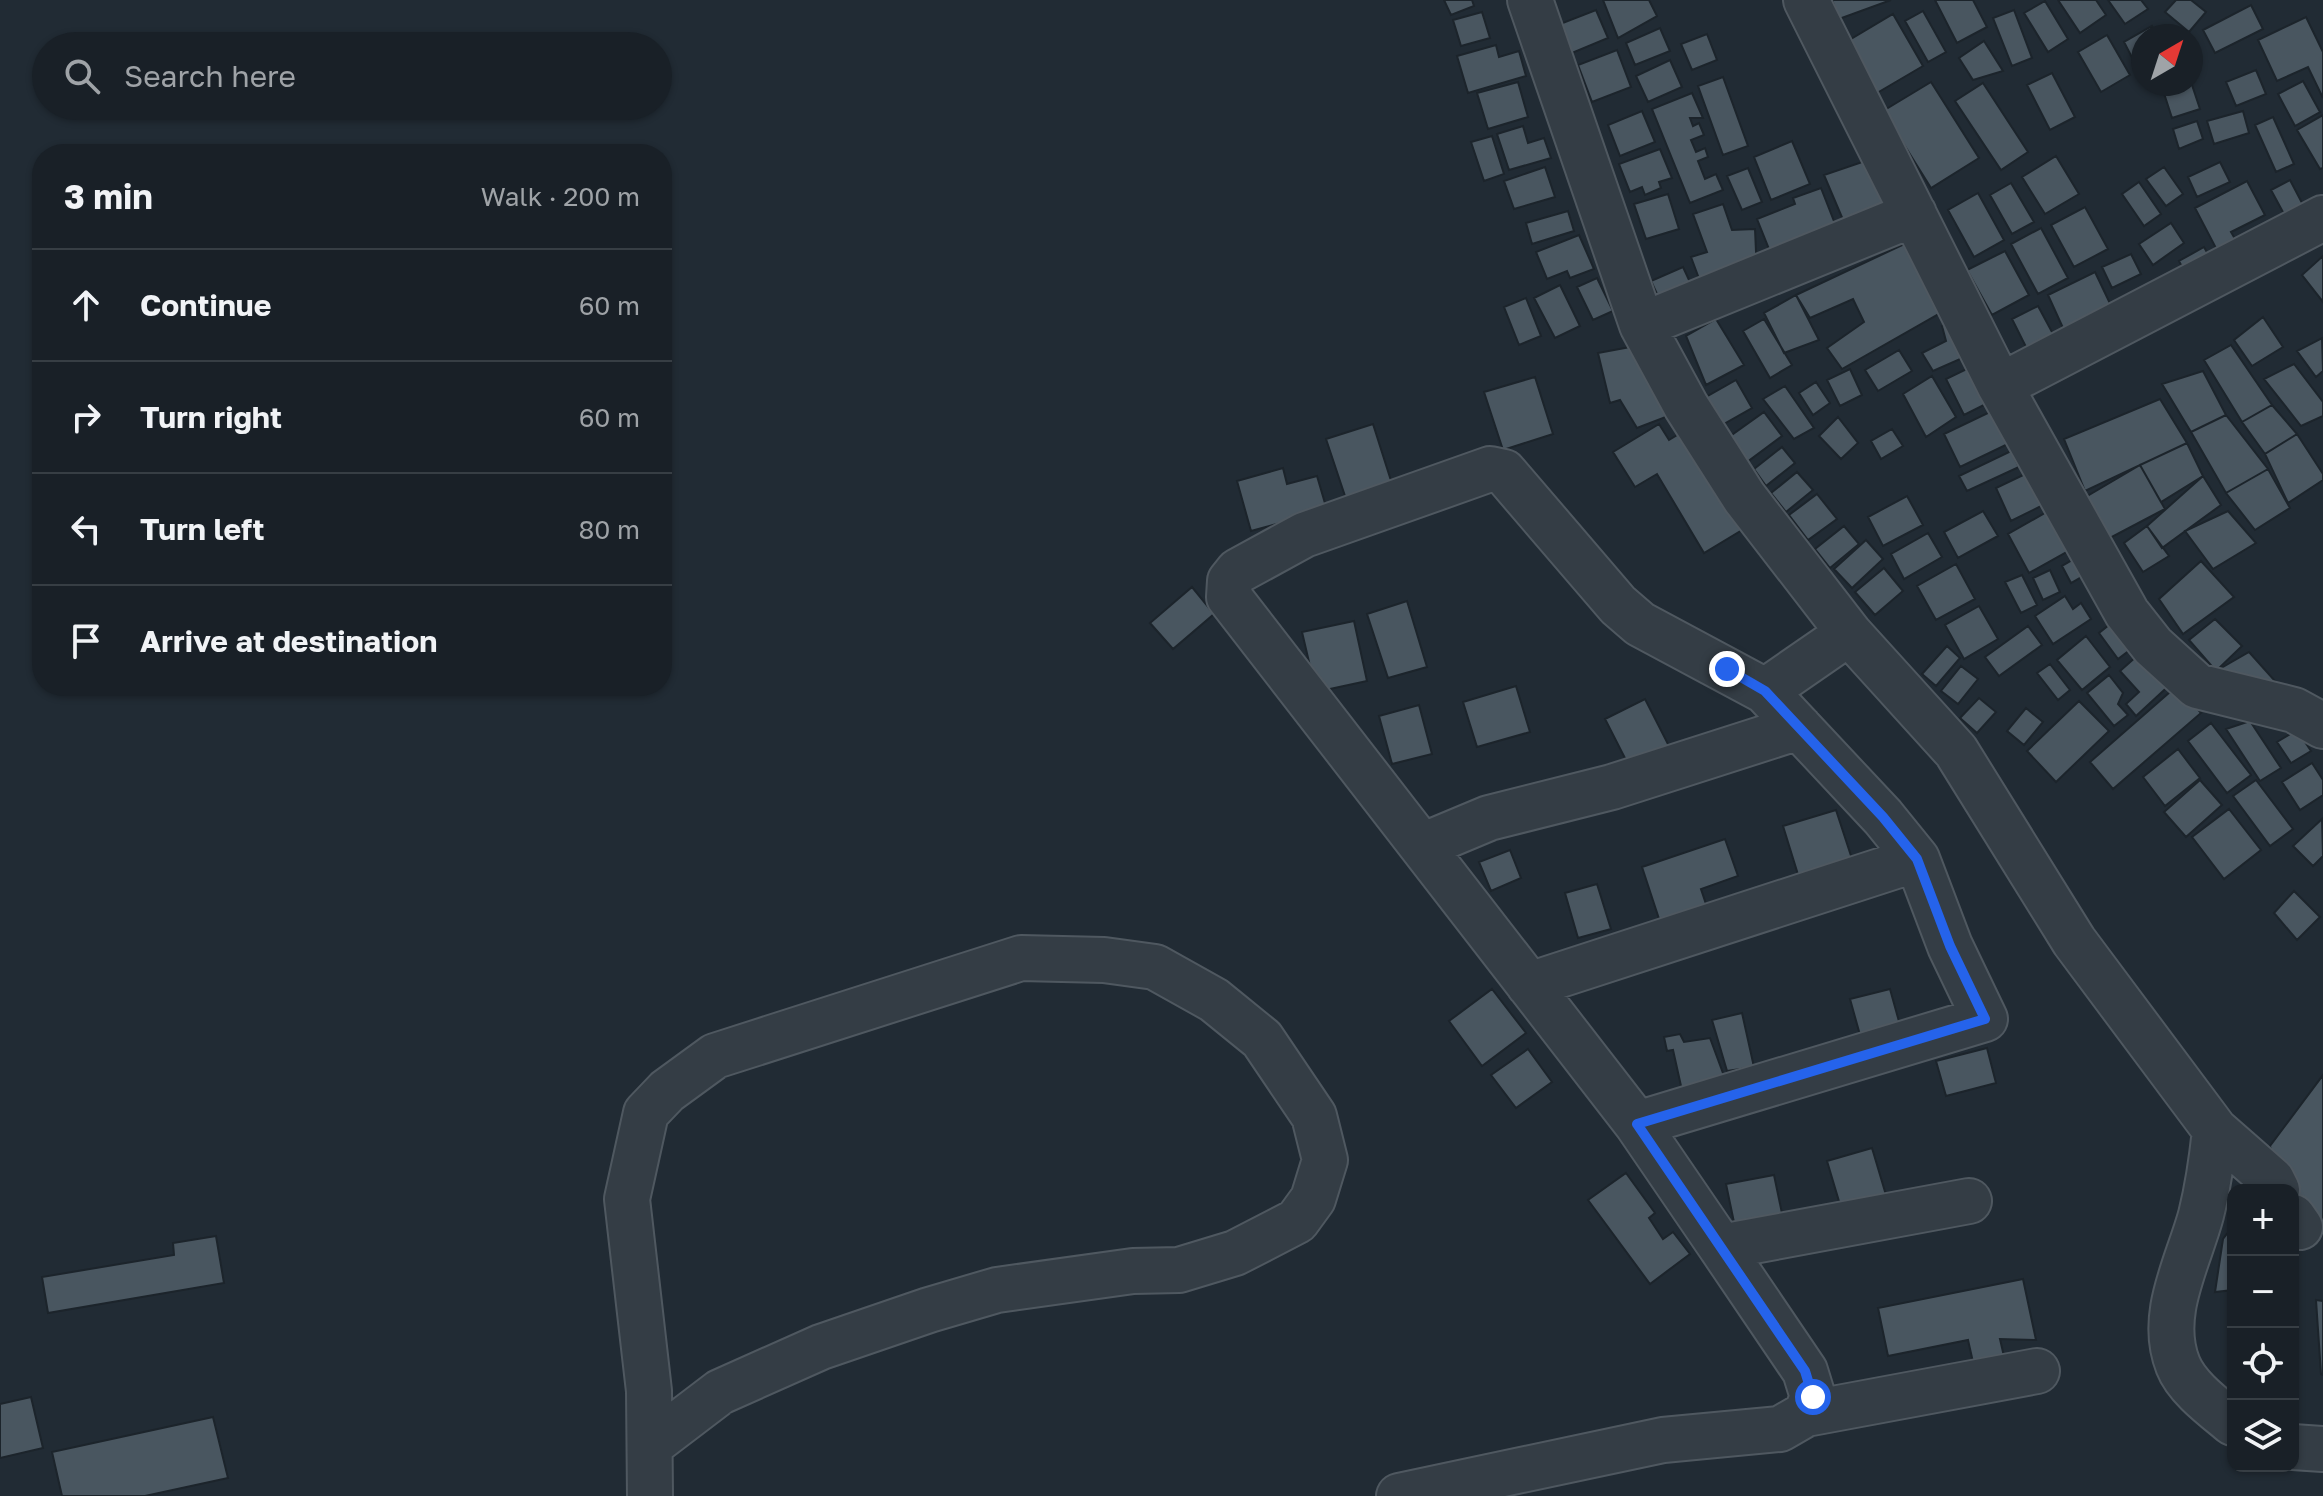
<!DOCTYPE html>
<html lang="en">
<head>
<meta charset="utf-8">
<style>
	:root { --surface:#192027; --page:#262d33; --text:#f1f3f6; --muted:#9fa3a7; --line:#373e44 }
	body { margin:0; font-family:"Golos Text",sans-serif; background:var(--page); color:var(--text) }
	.controls { position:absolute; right:24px; bottom:24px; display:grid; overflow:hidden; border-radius:16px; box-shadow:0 2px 6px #0004 }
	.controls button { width:72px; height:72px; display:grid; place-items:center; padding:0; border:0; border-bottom:2px solid var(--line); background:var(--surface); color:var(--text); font:40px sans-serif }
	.compass { position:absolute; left:2131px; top:24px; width:72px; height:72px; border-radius:50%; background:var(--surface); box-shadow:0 2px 6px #0004; rotate:39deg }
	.stop { position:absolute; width:24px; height:24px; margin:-18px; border:6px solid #2563eb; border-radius:50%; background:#fff }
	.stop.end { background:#2563eb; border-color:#fff; box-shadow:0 2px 8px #0008 }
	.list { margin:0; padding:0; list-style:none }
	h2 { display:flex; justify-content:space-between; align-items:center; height:104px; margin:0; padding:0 32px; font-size:34px }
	h2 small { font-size:26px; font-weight:400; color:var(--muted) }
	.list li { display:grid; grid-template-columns:52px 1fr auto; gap:24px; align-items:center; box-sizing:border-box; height:112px; padding:0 32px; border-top:2px solid var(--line) }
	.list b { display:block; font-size:30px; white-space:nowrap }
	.list em { font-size:26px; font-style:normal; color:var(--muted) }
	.icon { flex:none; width:44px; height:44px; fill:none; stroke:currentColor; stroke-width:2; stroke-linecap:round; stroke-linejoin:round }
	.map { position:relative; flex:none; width:2323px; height:1496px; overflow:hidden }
	.search { position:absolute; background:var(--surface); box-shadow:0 2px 6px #0004; left:32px; top:32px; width:640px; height:88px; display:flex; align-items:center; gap:20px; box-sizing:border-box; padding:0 28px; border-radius:44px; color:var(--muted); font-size:30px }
	.panel { position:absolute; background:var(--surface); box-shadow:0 2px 6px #0004; left:32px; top:144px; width:640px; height:552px; border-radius:32px }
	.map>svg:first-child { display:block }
	.building { fill:#495660; stroke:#1c242b; stroke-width:2 }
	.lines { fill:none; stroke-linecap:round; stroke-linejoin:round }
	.minor-casing { stroke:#4f5860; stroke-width:48 }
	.minor { stroke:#343d45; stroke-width:44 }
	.route { stroke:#2563eb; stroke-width:10 }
</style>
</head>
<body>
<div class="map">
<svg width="2323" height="1496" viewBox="0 0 2323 1496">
	<rect width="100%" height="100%" fill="#212b34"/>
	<!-- building -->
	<path class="building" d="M1444,0H1472L1474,6L1451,15Z
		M1603,0H1649L1657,16L1618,38Z
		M1832,0H1891L1839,19Z
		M1935,0H1973L1987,27L1957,43Z
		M2058,0H2096L2106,15L2080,33Z
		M2108,0H2141L2148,9L2125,24Z
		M2176,0H2191L2206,12L2189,32L2165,12Z
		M2045,1L2068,39L2048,52L2024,13Z
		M2251,5L2263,29L2215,53L2203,30Z
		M1596,10L1608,38L1572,53L1560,24Z
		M2014,10L2032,58L2012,66L1993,18Z
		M1923,11L1946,52L1928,62L1905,21Z
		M1482,12L1490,38L1461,46L1453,20Z
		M1893,14L1923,66L1877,93L1846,42Z
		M2306,17L2323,52V98L2308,67L2277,81L2258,40Z
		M2152,26L2157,36H2143L2140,73L2124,42Z
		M1660,28L1670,51L1635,65L1626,43Z
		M1707,34L1717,60L1692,70L1681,44Z
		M2107,35L2130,75L2101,92L2078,52Z
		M1984,41L2003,71L1973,80L1959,58Z
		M1496,45L1499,57L1519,51L1526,76L1468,93L1457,56Z
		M1617,50L1631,87L1592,102L1578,65Z
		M1670,60L1682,87L1648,102L1636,76Z
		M2256,70L2266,94L2236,106L2226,82Z
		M2052,73L2075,117L2050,130L2027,85Z
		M1723,77L1748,146L1723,155L1698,86Z
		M2303,81L2320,112L2295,126L2278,94Z
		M1518,82L1528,117L1488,129L1477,93Z
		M1931,82L1979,158L1931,188L1883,111Z
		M2191,82L2200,109L2172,118L2161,84Z
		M1983,83L2028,152L2001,170L1955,101Z
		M1692,93L1703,118H1690L1693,126L1699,123L1704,135L1691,140L1696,152L1705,148L1708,157L1698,161L1705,179L1716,174L1723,190L1690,203L1652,109Z
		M1642,111L1655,142L1620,156L1608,125Z
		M2243,111L2249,133L2214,144L2207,121Z
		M2323,115V168L2320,169L2297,130Z
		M2273,117L2294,164L2276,172L2255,125Z
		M2197,121L2203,139L2179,149L2173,129Z
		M1523,126L1528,143L1544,138L1551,158L1509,170L1497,134Z
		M1492,136L1504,174L1484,181L1471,142Z
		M1792,141L1810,184L1771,200L1754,157Z
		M1660,149L1672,178L1659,182L1661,188L1645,195L1642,187L1630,192L1619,164Z
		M2056,156L2079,194L2045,214L2022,177Z
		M1871,159L1895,213L1849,234L1824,175Z
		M2220,162L2230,182L2197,197L2188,177Z
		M1545,167L1555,197L1514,209L1504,181Z
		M2164,167L2183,194L2166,206L2146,179Z
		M1748,168L1762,202L1742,210L1727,176Z
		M2290,180L2311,220L2284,214L2271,190Z
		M2247,181L2265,215L2231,232L2238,244L2219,254L2195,208Z
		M2139,182L2161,214L2144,226L2122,194Z
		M2011,183L2034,222L2012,234L1990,195Z
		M1821,188L1839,234L1773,259L1757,219L1795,204L1793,198Z
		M1978,193L2004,240L1974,257L1948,210Z
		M1668,194L1679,229L1646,239L1634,204Z
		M1723,204L1732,230L1755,229L1757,274L1704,292L1691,257L1707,252L1693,214Z
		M2085,207L2108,249L2074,267L2051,225Z
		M1568,211L1574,231L1532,244L1526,223Z
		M2171,223L2184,243L2153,265L2139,244Z
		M2041,228L2068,278L2038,294L2011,244Z
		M1579,235L1594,269L1570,278L1567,271L1547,279L1536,252Z
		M1915,239L1949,308L1842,369L1827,348L1864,322L1853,299L1810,318L1796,295Z
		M2204,247L2213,263L2187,277L2179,261Z
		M2005,251L2029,295L1992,315L1967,270Z
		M2131,254L2141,274L2112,288L2102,267Z
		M2323,256V302L2302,275Z
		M1683,267L1696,295L1664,309L1651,281Z
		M2095,272L2116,316L2068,339L2048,295Z
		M1597,278L1613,311L1593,320L1577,287Z
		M1560,285L1580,326L1555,338L1534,298Z
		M1796,295L1819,340L1784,353L1764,313Z
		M1526,298L1541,336L1519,345L1504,307Z
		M2038,306L2059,345L2032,359L2012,319Z
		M2263,317L2283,347L2252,366L2234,340Z
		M1716,319L1744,365L1706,385L1686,336Z
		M1764,319L1792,365L1770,378L1743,331Z
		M1961,319L1974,353L1933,371L1922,353L1946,341L1942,326Z
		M2322,338L2323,371L2316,377L2297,351Z
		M1641,345L1671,415L1637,428L1620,400L1610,403L1598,353Z
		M2231,345L2272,405L2242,422L2204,360Z
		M1899,350L1912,371L1878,391L1865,370Z
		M1979,363L1996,399L1964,415L1946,379Z
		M2294,364L2323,402V416L2301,426L2264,379Z
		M1850,369L1862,395L1840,406L1827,380Z
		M2203,371L2226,415L2191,432L2162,384Z
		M1932,376L1956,417L1926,437L1903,394Z
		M1535,377L1553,434L1503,450L1484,392Z
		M1736,380L1752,408L1722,425L1706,397Z
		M1816,382L1830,403L1813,415L1799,393Z
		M1785,386L1814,428L1794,439L1763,399Z
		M2160,399L2187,443L2085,491L2064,439Z
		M2272,405L2297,434L2265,454L2242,422Z
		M1994,410L2010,443L1960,467L1944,434Z
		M1764,412L1782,436L1747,462L1729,437Z
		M2226,415L2268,469L2226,493L2191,432Z
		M1838,417L1858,443L1841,459L1819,436Z
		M1373,424L1393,487L1347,502L1326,439Z
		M1659,424L1669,440L1692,426L1752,524L1704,553L1657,474L1635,487L1613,452Z
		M1892,429L1903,446L1881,459L1871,441Z
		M2297,434L2323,474V480L2288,503L2265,454Z
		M2187,443L2203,476L2161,502L2140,465Z
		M1782,447L1795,463L1766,486L1754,469Z
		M2011,451L2019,467L1967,491L1959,476Z
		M2140,465L2165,509L2108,539L2084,498Z
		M1283,468L1287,484L1317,476L1327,510L1251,531L1237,481Z
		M2038,468L2053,500L2011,521L1996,488Z
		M2268,469L2290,508L2255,530L2226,493Z
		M1797,472L1813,490L1786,512L1771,493Z
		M2203,476L2221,505L2162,548L2147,526Z
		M1817,494L1837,519L1808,540L1789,515Z
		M1907,496L1923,525L1883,546L1868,517Z
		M2057,506L2079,545L2029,573L2008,534Z
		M1983,511L1998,536L1958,558L1944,532Z
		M2228,511L2256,543L2213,569L2185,531Z
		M1844,526L1859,544L1830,568L1815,549Z
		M2147,526L2169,556L2143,572L2124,543Z
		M1928,533L1942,557L1904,579L1891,554Z
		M1866,540L1883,559L1852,588L1834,569Z
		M2081,555L2090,572L2071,583L2062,566Z
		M2201,561L2234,597L2183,634L2159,599Z
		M1956,564L1975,599L1936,620L1917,586Z
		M1884,568L1903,591L1875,615L1855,592Z
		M2050,570L2060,592L2043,600L2033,578Z
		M2022,575L2037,605L2021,613L2005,582Z
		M1192,587L1214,614L1173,649L1150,623Z
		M2065,596L2073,609L2081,603L2091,619L2053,644L2035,616Z
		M1407,601L1427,667L1388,678L1367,614Z
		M1979,606L1998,639L1964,659L1945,625Z
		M2119,617L2139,643L2118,659L2099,633Z
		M2215,619L2242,646L2216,671L2189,640Z
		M1354,621L1367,681L1316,692L1302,632Z
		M2028,626L2042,645L1999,676L1985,657Z
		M2086,636L2110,667L2082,690L2057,660Z
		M1947,646L1960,658L1936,686L1922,674Z
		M2146,648L2175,680L2136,716L2126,704L2139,692L2120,671Z
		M2249,652L2284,691L2216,671Z
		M2050,664L2070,690L2058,700L2037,673Z
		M1961,666L1978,679L1958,704L1941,691Z
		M2109,675L2123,693L2118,704L2128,715L2114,726L2087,693Z
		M2178,685L2201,713L2113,789L2090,762Z
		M1516,686L1530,732L1477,747L1463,702Z
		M1979,698L1996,712L1977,733L1960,718Z
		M1645,699L1669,746L1629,766L1605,719Z
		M2079,701L2109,731L2056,782L2027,751Z
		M1419,705L1432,754L1392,764L1379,716Z
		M2026,708L2043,722L2024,745L2007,731Z
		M2250,721L2281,768L2260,781L2226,729Z
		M2211,723L2251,775L2227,793L2188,741Z
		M2297,730L2311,751L2291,763L2277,742Z
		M2178,749L2200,778L2165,806L2143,777Z
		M2312,763L2323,780V795L2300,810L2282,782Z
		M2200,780L2222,805L2186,837L2164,812Z
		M2256,780L2293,829L2270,846L2233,796Z
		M2229,809L2261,850L2224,879L2192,837Z
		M1836,810L1854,865L1800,881L1783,826Z
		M2322,819L2323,856L2313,866L2293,846Z
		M1725,839L1738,876L1701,889L1710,916L1663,931L1642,867Z
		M1510,850L1521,878L1491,891L1479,862Z
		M1597,884L1611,929L1578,938L1565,893Z
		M2294,891L2320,917L2297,940L2274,913Z
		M1492,989L1526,1033L1482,1066L1449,1021Z
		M1890,989L1900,1025L1860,1035L1850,999Z
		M1742,1013L1754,1067L1727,1071L1712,1020Z
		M1680,1034L1684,1042L1710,1038L1727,1084L1683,1095L1673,1050L1667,1051L1664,1037Z
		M1987,1048L1996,1083L1946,1096L1936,1061Z
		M1528,1049L1552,1082L1516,1108L1491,1075Z
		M2323,1075V1231L2274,1164L2270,1146Z
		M1872,1148L1886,1195L1841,1208L1827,1161Z
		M1626,1173L1655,1213L1649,1218L1663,1239L1673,1232L1690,1254L1650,1284L1588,1200Z
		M1774,1175L1784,1223L1736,1232L1726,1184Z
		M2233,1226V1290L2215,1292L2223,1239Z
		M216,1236L224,1283L48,1313L42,1277L174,1255L173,1243Z
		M2023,1279L2036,1340L2000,1339L2006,1365L1975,1371L1968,1340L1888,1356L1878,1308Z
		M2316,1300L2323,1301V1375L2321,1374Z
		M31,1397L43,1448L0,1458V1404Z
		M213,1417L228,1478L145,1496H62L52,1452Z"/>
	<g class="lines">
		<!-- minor casing -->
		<g class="minor-casing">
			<path id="minor" d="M1530,0L1642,325
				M1806,0L2000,386L2127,613L2153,646L2197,686L2294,710L2323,726
				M2000,386L2323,218
				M1849,633L1956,751L2074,941L2215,1130C2212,1159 2208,1187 2201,1215C2188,1263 2158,1315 2178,1365C2187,1388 2215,1408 2233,1423
				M1765,691L1849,633L1744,497L1686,406L1642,325L1914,214
				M1422,846L1489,818L1612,787L1799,727
				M1529,985L1917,859
				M1637,1124L1985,1019L1950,946L1917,859L1883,817L1765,691L1640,624L1618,605L1504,472L1490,469L1304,535L1238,571L1230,581L1229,597L1637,1124L1721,1247L1969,1201
				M2215,1130L2272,1180L2277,1190
				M2293,1217L2300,1227
				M1806,1414L2037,1371
				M2293,1447L2323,1449
				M650,1496L649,1391L627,1199L646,1113L667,1091L715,1056L1021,958L1104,960L1155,967L1214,1000L1262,1039L1314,1116L1325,1160L1313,1199L1297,1221L1235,1253L1179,1270L1133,1271L997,1290L929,1310L821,1347L720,1392L653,1443
				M1399,1496L1663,1440L1780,1429L1806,1414L1813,1397L1805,1371L1721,1247"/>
		</g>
		<!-- minor -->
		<use href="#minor" class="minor"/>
	</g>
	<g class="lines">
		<!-- route -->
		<path class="route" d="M1727,669L1765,691L1883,817L1917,859L1950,946L1985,1019L1637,1124L1805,1371L1813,1397"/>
	</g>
</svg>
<div class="controls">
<button>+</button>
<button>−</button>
<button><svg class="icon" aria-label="locate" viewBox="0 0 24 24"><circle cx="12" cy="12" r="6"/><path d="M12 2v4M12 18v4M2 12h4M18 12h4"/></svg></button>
<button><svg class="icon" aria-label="layers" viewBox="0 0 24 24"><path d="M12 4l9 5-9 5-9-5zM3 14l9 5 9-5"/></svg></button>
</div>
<svg class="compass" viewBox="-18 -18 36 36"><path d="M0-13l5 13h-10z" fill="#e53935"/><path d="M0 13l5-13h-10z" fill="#9fa3a7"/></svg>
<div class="stop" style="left:1813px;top:1397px"></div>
<div class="stop end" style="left:1727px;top:669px"></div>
<div class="search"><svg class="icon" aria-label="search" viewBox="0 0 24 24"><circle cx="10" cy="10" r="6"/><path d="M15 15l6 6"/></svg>Search here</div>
<section class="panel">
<h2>3 min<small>Walk · 200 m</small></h2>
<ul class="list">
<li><svg class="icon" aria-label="ahead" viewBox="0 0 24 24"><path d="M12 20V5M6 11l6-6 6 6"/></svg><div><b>Continue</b></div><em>60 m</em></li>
<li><svg class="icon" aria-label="right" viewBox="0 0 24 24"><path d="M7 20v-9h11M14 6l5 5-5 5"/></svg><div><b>Turn right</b></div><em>60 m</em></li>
<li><svg class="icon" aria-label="left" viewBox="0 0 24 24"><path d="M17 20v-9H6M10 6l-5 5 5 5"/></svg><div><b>Turn left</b></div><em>80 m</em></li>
<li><svg class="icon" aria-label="arrive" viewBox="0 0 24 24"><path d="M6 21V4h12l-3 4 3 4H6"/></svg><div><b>Arrive at destination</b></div></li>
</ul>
</section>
</div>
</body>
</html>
